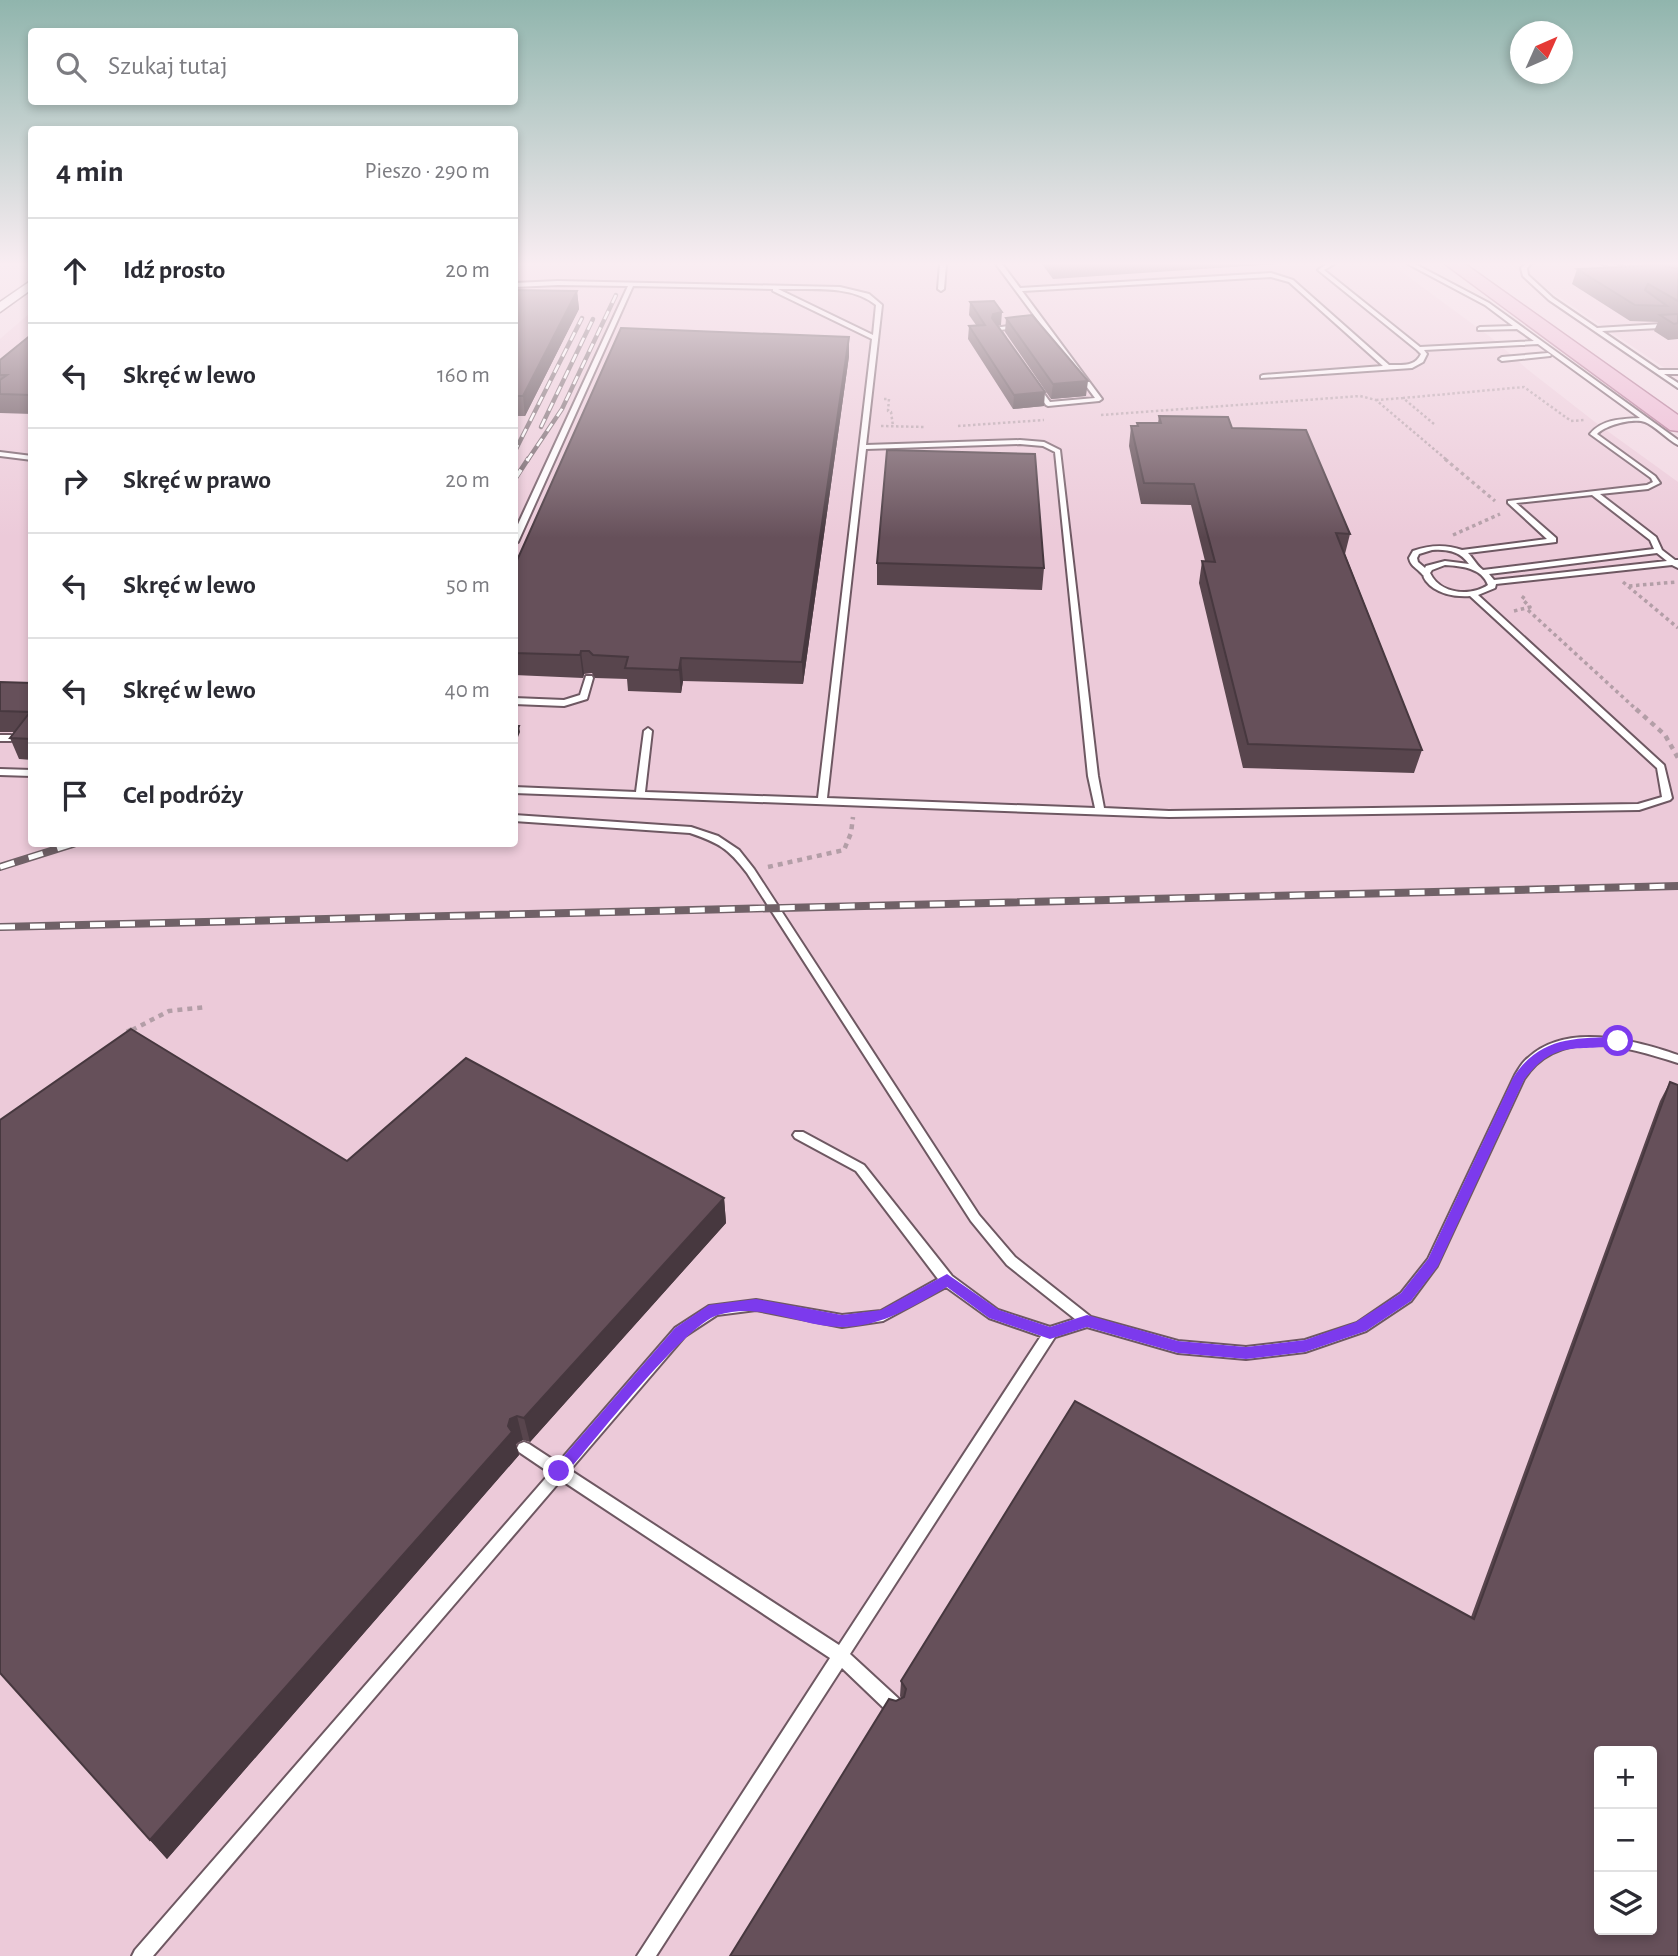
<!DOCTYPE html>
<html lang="pl">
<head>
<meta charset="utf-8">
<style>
	:root { --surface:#fff; --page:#f7f7f7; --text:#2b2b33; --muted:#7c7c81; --line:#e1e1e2 }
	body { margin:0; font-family:"Alegreya Sans",sans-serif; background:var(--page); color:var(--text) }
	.controls { position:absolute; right:21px; bottom:21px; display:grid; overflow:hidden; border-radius:7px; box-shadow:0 4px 10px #0003 }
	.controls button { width:63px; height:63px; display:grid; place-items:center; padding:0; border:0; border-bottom:2px solid var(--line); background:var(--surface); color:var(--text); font:35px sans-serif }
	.compass { position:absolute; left:1510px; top:21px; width:63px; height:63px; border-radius:50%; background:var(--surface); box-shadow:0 4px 10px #0003; rotate:45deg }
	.stop { position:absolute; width:21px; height:21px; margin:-16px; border:5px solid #7c3aed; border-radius:50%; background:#fff }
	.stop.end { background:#7c3aed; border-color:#fff; box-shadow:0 2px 7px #0008 }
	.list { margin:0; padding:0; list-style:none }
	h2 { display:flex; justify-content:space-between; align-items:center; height:91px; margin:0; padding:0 28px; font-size:30px }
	h2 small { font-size:23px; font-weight:400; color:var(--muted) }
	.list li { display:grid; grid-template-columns:46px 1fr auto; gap:21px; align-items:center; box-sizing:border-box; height:105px; padding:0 28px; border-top:2px solid var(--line) }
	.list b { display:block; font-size:26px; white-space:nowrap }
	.list em { font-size:23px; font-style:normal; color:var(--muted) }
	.icon { flex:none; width:38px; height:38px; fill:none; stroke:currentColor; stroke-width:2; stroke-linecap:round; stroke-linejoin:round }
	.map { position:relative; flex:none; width:1678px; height:1956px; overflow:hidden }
	.search { position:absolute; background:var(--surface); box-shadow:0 4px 10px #0003; left:28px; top:28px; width:490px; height:77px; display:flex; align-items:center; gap:18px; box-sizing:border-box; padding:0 24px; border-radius:7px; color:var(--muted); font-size:26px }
	.panel { position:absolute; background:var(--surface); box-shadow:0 4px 10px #0003; left:28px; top:126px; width:490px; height:721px; border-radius:7px }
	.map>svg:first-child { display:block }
	.built { fill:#eccad9; fill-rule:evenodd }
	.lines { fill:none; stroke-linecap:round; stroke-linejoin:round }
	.lane-casing { stroke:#6e5862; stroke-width:4 }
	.street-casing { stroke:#6e5862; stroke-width:3 }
	.primary-casing { stroke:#a96a89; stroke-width:3 }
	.path-far3 { stroke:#b39ea7; stroke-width:2.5; stroke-dasharray:2.5 2.5; stroke-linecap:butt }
	.path-far2 { stroke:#b39ea7; stroke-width:3.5; stroke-dasharray:3.5 3.5; stroke-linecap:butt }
	.path-far1 { stroke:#b39ea7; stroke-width:4.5; stroke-dasharray:5 5; stroke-linecap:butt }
	.path { stroke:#b39ea7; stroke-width:5; stroke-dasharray:6 6; stroke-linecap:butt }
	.lane { fill:#fff; fill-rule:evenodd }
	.street { fill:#fff; fill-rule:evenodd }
	.primary { fill:#ecb5d1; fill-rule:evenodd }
	.rail-far2-casing { stroke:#706167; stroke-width:4.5 }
	.rail-far1-casing { stroke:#706167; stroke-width:5 }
	.rail-casing { stroke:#706167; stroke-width:8 }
	.rail-far2 { stroke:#fff; stroke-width:2.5; stroke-dasharray:9; stroke-linecap:butt }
	.rail-far1 { stroke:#fff; stroke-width:3.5; stroke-dasharray:11; stroke-linecap:butt }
	.rail { stroke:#fff; stroke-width:5; stroke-dasharray:15; stroke-linecap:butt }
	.wall { fill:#58454d }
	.shaded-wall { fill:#47383f }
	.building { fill:#66505a; stroke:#47383f; stroke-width:2; fill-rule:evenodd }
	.route { fill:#7c3aed }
</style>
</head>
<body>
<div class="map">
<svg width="1678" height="1956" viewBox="0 0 1678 1956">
	<rect width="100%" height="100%" fill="#f2d8e3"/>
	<!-- built -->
	<path class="built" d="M515,264H1391L1493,339L1527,369L1595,422L1678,482V1956H0V339L31,312L32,844H514ZM1599,1751H1652V1930H1599Z
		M1510,264H1678V377Z"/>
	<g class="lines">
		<!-- lane casing -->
		<g class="lane-casing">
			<path id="lane" d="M940,264H946L944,289L941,291L938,289Z
				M996,264H1002L1020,288L1271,273L1293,280L1389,365C1402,365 1415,367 1421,354L1417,350L1318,270L1327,264H1334L1324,270L1420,347L1534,341L1517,329L1478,330V328L1480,327L1513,326L1485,305L1408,264H1415L1489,303L1678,440V445C1668,440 1654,425 1645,422C1633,418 1606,425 1597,434L1655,476L1660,483L1648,489L1600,494L1656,537L1662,550L1675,560H1678V568L1672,565L1496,584L1495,588L1478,595L1664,765L1672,798L1670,800L1639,810L1169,817L514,793V787L636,792L644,731L648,728L652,731L645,792L818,798L872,339L773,291V289L633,286L518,542L514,544V533L628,286L558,285L514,287V283L558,281L840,287L869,294L882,305L866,445L1020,440L1044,442L1060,450L1098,776L1104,808L1169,811L1638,804L1662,797L1657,768L1470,596C1455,597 1436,594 1426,581C1420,572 1428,580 1420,572C1414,566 1411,566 1409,558L1413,551C1430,545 1445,544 1462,550L1547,539L1508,503V501L1647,485L1653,482L1651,478L1590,434C1602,419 1622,419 1640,418L1538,344L1424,350L1427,354L1423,362L1412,368L1261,378V376L1263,375L1383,366L1289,282L1271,277L1022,291L1102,399L1099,401L1048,406L1046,405L1034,388L1035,387H1039L1050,402L1095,398L1041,325L1000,330L1005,338L1000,339L994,328L1039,322ZM778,289C810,290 850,284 876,305L873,335ZM1020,444L1043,446L1055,452L1088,776L1095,808L827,798L866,449ZM1592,495L1650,540L1654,549L1483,570C1477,566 1474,559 1468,553L1556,542V538L1516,503ZM1432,550C1447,549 1460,551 1469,564L1445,561L1426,566L1425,568L1418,562L1417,558L1419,554ZM1657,553L1667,561L1494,580L1489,574ZM1445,565C1462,566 1482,568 1488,585C1470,597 1440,594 1430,573L1432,570Z
				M1525,264H1531L1527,268L1528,275L1553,298L1597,328L1678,323V327L1602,331L1659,370H1678V374H1664L1678,383V388L1549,300L1523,276L1521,268Z
				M1602,264H1612L1633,270L1630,272Z
				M1548,353L1551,355L1550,356L1502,361L1499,359L1502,357Z
				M0,452L32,456V460L0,456Z
				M586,676H592L593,678L587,699L564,706L514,704V698L564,700L580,695Z
				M0,735H11L15,738L11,741H0Z
				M0,769L32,770V776L0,775Z
				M514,815L691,827L718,836L739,850L754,869L979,1215L1015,1257L1091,1317L1178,1341L1246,1347L1305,1340L1357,1323L1401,1293L1428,1259L1515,1075C1519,1069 1522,1062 1528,1058C1566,1022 1635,1040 1678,1055V1063C1627,1047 1559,1025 1524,1079L1437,1266L1411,1301L1366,1331L1305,1352L1246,1359L1178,1353L1087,1327L1055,1337L850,1654L900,1700L902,1706L900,1712L894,1714L888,1712L842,1668L656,1956H637L830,1658L561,1480L153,1956H132L135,1950L550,1473L519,1452L517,1448L519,1444L524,1442L529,1444L558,1463L675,1328L709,1306L756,1300L842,1315L881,1311L938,1279L856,1171L795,1138L793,1135L795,1132H803L864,1165L952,1276L998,1310L1050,1327L1075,1319L1007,1265L971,1221L747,873C728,848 719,843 690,833L514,821ZM946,1287L989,1318L1041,1336L839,1645L570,1470L685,1336L717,1315L756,1310L842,1327L883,1321Z"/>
		</g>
		<!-- street casing -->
		<g class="street-casing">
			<path id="street" d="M32,280V289L0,312V302Z"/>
		</g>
		<!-- primary casing -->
		<g class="primary-casing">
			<path id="primary" d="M1445,264H1465L1678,415V431L1670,430Z"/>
		</g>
		<!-- path-far3 -->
		<path class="path-far3" d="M884,399H889L888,411L891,412L893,426
			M1376,400L1403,398
			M1101,415L1360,396L1376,400L1448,461
			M1434,424L1403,398L1524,387L1571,421L1585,420
			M881,426L925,427
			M958,426L1044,420"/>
		<!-- path-far2 -->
		<path class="path-far2" d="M1445,459L1495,501
			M1453,535L1500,514
			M1623,582L1678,628
			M1629,586L1676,582
			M1528,610L1638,711
			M1514,611L1530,607L1522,599L1525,595"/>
		<!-- path-far1 -->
		<path class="path-far1" d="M1636,709L1665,735L1678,758
			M768,867L844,850L851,833L853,817
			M132,1030L169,1011L206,1007"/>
		<!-- path -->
		<path class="path" d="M127,1032L135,1028"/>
		<!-- lane -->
		<use href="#lane" class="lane"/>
		<!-- street -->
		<use href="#street" class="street"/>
		<!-- primary -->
		<use href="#primary" class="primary"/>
		<!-- rail-far2 casing -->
		<g class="rail-far2-casing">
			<path id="rail-far2" d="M541,427L593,319
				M514,453L582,318
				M527,461L562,409L616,295"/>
		</g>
		<!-- rail-far1 casing -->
		<g class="rail-far1-casing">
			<path id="rail-far1" d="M515,479L528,459"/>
		</g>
		<!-- rail casing -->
		<g class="rail-casing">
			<path id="rail" d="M0,867L73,844
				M0,927L1678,886"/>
		</g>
		<!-- rail-far2 -->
		<use href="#rail-far2" class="rail-far2"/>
		<!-- rail-far1 -->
		<use href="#rail-far1" class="rail-far1"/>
		<!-- rail -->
		<use href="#rail" class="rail"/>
	</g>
	<!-- wall -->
	<path class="wall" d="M1042,264H1277L1053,279Z
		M1656,264H1678V339L1668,340L1654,331L1658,322L1630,321L1572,284L1577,269L1658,265Z
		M514,290L577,291L579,309L525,416H514Z
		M970,302L1001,325L997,326L1044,406L1013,409L968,339L969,326L976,325L969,315Z
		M1006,318L1086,396L1051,399L1005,332Z
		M32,334V414L0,413V360Z
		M849,337V356L803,684L683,681L681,693L628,691L627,679L595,678L592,673L584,674L583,678L514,675V567Z
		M1159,416L1232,428L1350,534L1345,554L1422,750L1414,773L1243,768L1199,583L1202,561H1205L1191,505L1141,504L1129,446L1131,426H1137V423H1158Z
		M877,563L1044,568L1042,590L877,585Z
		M0,682L32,683V760L19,759L10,738L14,732H0Z
		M1670,1082L1678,1956L896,1701L901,1698L900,1696L901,1681L1471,1617L1660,1101Z
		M347,1161L724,1198L726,1223L530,1442L523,1440L517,1443L516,1445L519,1455L167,1859L0,1673Z"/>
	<!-- shaded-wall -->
	<path class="shaded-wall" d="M577,291L579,309L525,416L523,396Z
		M1002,312L1001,325L993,326L992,318L993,314Z
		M849,337V356L803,684L802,662Z
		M1088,381L1086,396L1051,399L1053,384Z
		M1045,392L1044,406L1013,409L1014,395Z
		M581,651L584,674L583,678L580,655Z
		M681,658L683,681L681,693L679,670Z
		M519,726L520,732L514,747V738Z
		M724,1198L726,1223L530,1442L524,1418Z
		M517,1416L523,1440L517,1443L516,1445L519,1455L167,1859L150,1840L508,1426L510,1419Z"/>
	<!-- building -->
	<path class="building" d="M1660,265L1678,269V301L1648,284L1645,290L1667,306L1635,305L1577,269Z
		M514,290L577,291L523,396H514Z
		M994,301L1002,312L993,314L992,318L1045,392L1014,395L969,326L985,325L970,302Z
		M1678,314V323L1674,324L1660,315Z
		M1032,315L1088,381L1053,384L1006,318Z
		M621,328L849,337L802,662L681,658L679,670L625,668L628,657L593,655L589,651H581L580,655L514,653V567Z
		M32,334V395L0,394V380L7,375H0V360Z
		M1159,416L1228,417L1232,428L1306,430L1350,534L1336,533L1422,750L1248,744L1202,561L1215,562L1194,484L1144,483L1131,426H1138L1137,423H1161Z
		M887,450L1035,454L1044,568L877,563Z
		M0,682L32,683V739L10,738L30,712L0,711Z
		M514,726H519L514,738Z
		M131,1029L347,1161L466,1058L724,1198L524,1418L517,1416L510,1419L508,1426L512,1432L150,1840L0,1673V1120Z
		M1670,1082L1678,1085V1956H730L889,1699L896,1701L904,1697L906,1689L901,1681L1075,1401L1474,1619ZM1599,1751H1652V1930H1599Z"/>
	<!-- sky -->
	<linearGradient id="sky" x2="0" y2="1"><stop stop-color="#90b5ad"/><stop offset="0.49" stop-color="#f9edf2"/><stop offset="1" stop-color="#f9edf2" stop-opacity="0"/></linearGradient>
	<rect width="1678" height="538" fill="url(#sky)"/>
	<!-- route -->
	<path class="route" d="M1618,1037L1622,1038V1044C1578,1054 1557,1036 1524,1080L1438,1266L1411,1301L1366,1331L1305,1352L1246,1359L1178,1353L1087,1327L1050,1339L989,1318L947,1287C913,1306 883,1326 844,1327C803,1328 763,1301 718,1315C684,1325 592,1444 564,1476H553L551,1471L675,1328L709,1305L756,1299L842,1315L881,1310L947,1274L999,1310L1050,1327L1087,1315L1178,1341L1246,1347L1305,1340L1356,1322L1401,1293L1428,1259L1513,1078C1539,1037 1574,1038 1618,1037Z"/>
</svg>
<div class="controls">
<button>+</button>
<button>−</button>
<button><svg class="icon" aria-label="layers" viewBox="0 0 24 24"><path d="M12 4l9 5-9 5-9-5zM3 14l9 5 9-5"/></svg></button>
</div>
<svg class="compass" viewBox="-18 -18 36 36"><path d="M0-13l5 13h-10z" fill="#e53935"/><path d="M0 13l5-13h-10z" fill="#7c7c81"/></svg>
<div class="stop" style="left:1618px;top:1041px"></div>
<div class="stop end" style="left:559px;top:1471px"></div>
<div class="search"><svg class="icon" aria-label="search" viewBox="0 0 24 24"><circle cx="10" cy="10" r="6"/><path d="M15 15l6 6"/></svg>Szukaj tutaj</div>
<section class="panel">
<h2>4 min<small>Pieszo · 290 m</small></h2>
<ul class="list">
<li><svg class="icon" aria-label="ahead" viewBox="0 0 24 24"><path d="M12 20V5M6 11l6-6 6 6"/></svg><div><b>Idź prosto</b></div><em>20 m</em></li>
<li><svg class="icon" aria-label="left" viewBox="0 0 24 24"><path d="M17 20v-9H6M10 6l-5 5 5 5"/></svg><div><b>Skręć w lewo</b></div><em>160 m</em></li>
<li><svg class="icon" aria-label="right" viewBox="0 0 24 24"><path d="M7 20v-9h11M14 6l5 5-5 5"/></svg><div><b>Skręć w prawo</b></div><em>20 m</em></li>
<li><svg class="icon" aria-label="left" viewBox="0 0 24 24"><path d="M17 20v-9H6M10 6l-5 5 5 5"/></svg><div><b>Skręć w lewo</b></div><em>50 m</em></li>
<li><svg class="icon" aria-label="left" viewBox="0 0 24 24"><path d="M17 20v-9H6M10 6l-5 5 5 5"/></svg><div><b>Skręć w lewo</b></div><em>40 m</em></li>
<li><svg class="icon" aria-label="arrive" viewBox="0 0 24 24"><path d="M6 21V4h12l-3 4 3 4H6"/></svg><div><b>Cel podróży</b></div></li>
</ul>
</section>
</div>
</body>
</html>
